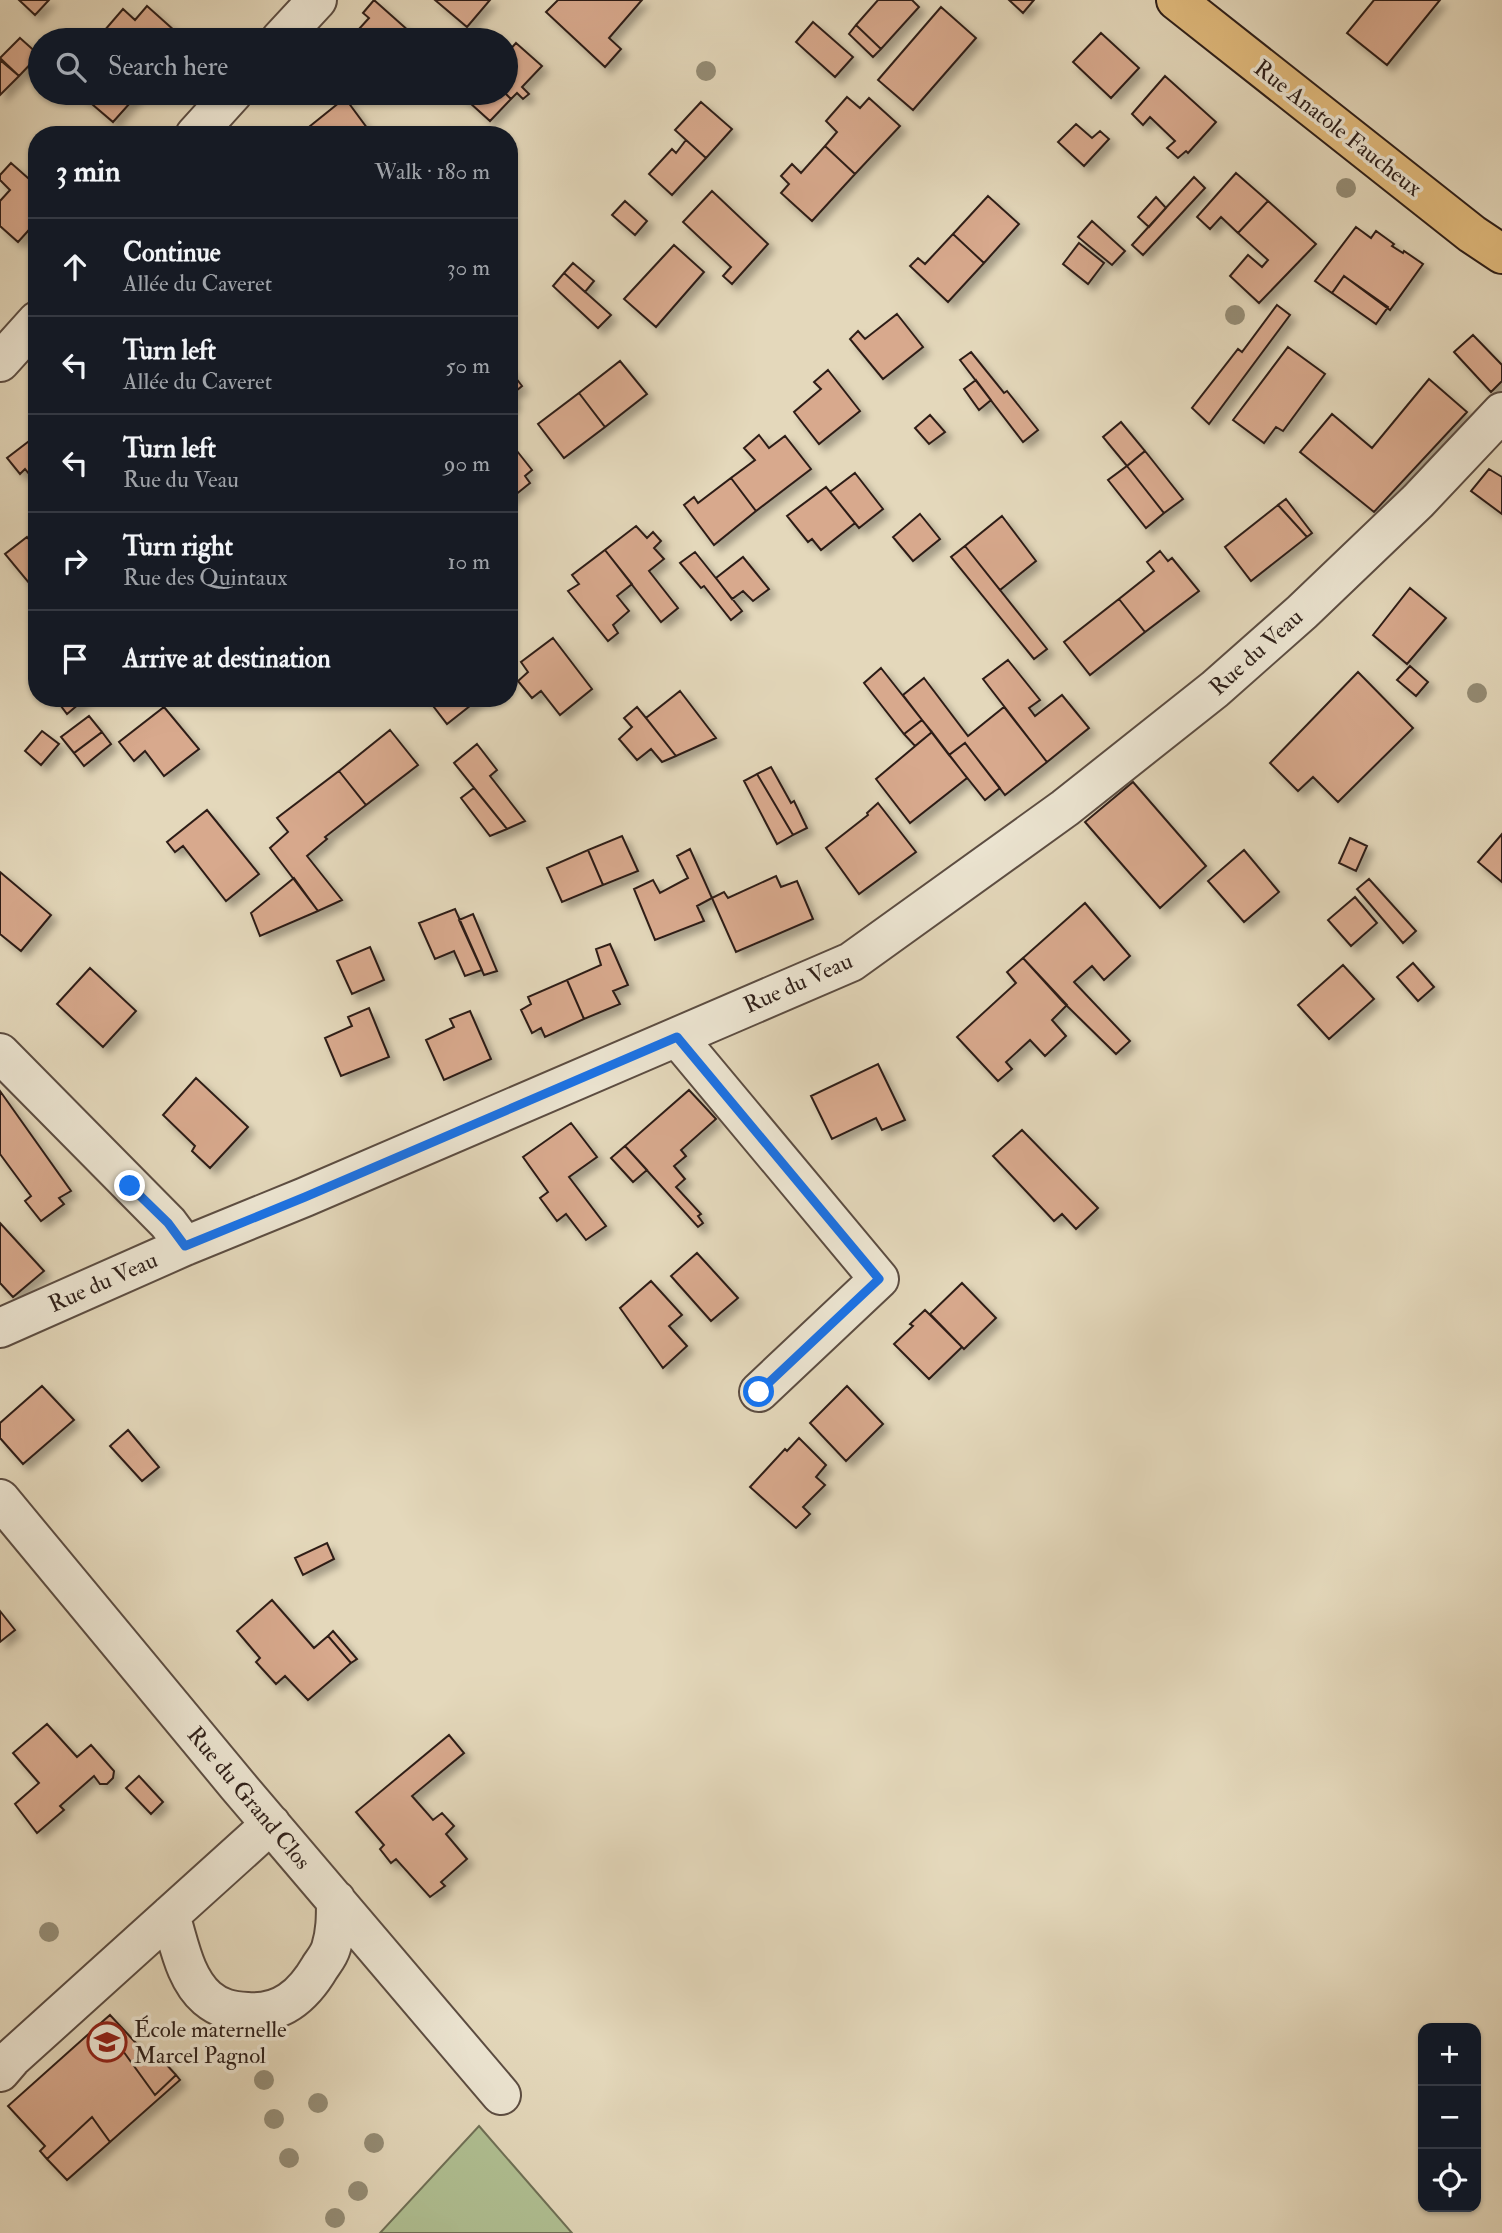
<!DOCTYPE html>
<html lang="en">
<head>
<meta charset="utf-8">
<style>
	:root { --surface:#171b24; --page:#20242c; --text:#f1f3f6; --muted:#9ea1a6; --line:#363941 }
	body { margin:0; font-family:"IM FELL Double Pica",serif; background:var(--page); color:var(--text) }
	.controls { position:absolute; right:21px; bottom:21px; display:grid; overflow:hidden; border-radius:14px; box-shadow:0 2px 5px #0004 }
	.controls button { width:63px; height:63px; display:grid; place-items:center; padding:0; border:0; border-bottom:2px solid var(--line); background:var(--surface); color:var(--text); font:35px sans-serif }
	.stop { position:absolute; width:21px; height:21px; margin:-16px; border:5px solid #1a73e8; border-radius:50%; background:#fff }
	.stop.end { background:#1a73e8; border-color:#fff; box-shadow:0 2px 7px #0008 }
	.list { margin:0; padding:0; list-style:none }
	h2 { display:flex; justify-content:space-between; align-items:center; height:91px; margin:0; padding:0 28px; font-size:30px }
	h2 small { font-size:23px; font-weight:400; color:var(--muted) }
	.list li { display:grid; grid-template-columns:46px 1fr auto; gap:21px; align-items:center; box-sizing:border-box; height:98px; padding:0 28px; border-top:2px solid var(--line) }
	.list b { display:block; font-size:26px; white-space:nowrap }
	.list p { margin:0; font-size:23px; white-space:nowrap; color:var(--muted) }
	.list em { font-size:23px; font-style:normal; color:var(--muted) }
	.icon { flex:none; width:38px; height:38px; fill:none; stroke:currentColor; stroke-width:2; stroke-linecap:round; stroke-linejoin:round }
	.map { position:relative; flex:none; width:1502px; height:2233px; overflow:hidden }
	.search { position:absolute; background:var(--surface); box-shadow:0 2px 5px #0004; left:28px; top:28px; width:490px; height:77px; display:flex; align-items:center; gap:18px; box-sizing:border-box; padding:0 24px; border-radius:38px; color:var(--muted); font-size:26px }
	.panel { position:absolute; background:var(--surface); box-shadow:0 2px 5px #0004; left:28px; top:126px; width:490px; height:581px; border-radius:28px }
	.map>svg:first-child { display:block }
	.green { fill:#b0c093; stroke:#6f7056; stroke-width:2 }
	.building { fill:#d8a98d; stroke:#2e1f19; stroke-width:2; filter:url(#shadow) }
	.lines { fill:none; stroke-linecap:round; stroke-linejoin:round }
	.minor-casing { stroke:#5c4d42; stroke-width:42 }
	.major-casing { stroke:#2e1f19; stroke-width:42 }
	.minor { stroke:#ede6d3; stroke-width:38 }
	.major { stroke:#e2bc7e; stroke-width:38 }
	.tree { fill:#958d76 }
	.route { stroke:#1a73e8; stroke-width:9 }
	.labels { text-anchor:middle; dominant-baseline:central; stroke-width:7; stroke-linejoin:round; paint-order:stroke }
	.street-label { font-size:23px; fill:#2e1f19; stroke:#ede6d3 }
	.poi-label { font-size:23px; fill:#2e1f19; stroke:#ede6d3; text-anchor:start }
</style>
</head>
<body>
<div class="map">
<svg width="1502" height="2233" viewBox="0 0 1502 2233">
	<defs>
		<filter id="shadow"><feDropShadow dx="6" dy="6" stdDeviation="3.5" flood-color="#0004"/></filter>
	</defs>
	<rect width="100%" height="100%" fill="#e4d8bb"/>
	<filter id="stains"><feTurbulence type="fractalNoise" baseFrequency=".00286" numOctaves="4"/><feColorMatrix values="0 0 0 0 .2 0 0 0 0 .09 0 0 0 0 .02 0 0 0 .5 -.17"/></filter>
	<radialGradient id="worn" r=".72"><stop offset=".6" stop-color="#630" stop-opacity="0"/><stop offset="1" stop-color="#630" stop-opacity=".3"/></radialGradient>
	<!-- green -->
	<path class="green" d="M479,2126L572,2233H380Z"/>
	<!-- building -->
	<path class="building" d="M19,0H49L35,15Z
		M374,0L419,40H349L369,18L363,13Z
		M435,0H490L467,27Z
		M558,0H642L609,38L621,49L605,67L546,12Z
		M878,0H912L919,7L881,49L856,25Z
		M1009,0H1034L1023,13Z
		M1374,0H1440L1387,65L1347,33Z
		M147,6L185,40H100L98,38L123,9L135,20Z
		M941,7L976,38L913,110L878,80Z
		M813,22L853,57L835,77L796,42Z
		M856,25L881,49L873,57L849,34Z
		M1101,33L1139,68L1111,98L1073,62Z
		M20,38L39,55L19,76L0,58Z
		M516,43L542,66L522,87L529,94L523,99L517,93L511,99L505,93L506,54Z
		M0,60L19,76L0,95Z
		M1165,76L1216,122L1188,153L1186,151L1178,158L1167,148L1175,141L1150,117L1143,125L1132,114Z
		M79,93H139L113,122Z
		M459,93H505L511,99L490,121Z
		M847,97L860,108L869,98L900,126L855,174L825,146L837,132L826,121Z
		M345,98L370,132L367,135H299Z
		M701,102L732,129L706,158L675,130Z
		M1076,124L1092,138L1100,131L1109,139L1084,166L1058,142Z
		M686,140L706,158L672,195L649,174L672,149L676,153Z
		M825,146L855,174L812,221L781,193L789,184L781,176L792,164L801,173Z
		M11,163L37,186V221L18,242L0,226V201L10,190L0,180V175Z
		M1236,173L1268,201L1238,233L1221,217L1210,229L1197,217Z
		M1194,177L1205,188L1143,255L1132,245Z
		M712,191L768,244L732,284L723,276L731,267L683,222Z
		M988,196L1019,224L984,263L953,234Z
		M1156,197L1166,208L1149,227L1138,217Z
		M625,201L647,221L635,235L612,215Z
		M1268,201L1316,244L1259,303L1230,276L1248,255L1262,267L1268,260L1238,233Z
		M1092,221L1125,251L1112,265L1078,237Z
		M1356,227L1371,238L1376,231L1394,244L1392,246L1403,253L1404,251L1423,264L1390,310L1344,276L1332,293L1315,281Z
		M953,234L984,263L948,302L910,266L918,258L925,264Z
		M1079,243L1104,263L1088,284L1063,264Z
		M674,245L704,272L656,327L624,299Z
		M573,263L594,281L585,292L564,273Z
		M564,273L611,315L598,328L553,286Z
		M1344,276L1388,307L1376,324L1332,293Z
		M1277,305L1290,315L1209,424L1192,408L1238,349L1242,352Z
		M897,314L923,347L883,379L850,339L858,331L865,339Z
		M1473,335L1502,365V381L1491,392L1454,352Z
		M1288,347L1325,374L1283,431L1276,427L1264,443L1233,420Z
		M971,352L1004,393L1007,391L1038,430L1023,442L960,360Z
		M620,361L647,394L605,427L579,393Z
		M509,369L522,386L510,396L515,402L509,408Z
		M828,370L860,411L819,444L794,412L821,389L814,382Z
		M1429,379L1467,412L1374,512L1300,452L1332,414L1372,448Z
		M976,380L991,400L979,410L964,389Z
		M579,393L605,427L564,458L538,424Z
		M930,415L945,432L929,444L915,428Z
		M1121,422L1145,451L1127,466L1103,437Z
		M37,435V484L25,469L20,474L7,458Z
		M759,435L769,448L785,436L811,469L756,511L731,478L755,460L744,448Z
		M517,451L532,470L525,476L530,483L509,500V457Z
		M1145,451L1183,499L1164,513L1127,466Z
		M1127,466L1164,513L1146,528L1108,480Z
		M1489,469L1502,477V514L1471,491Z
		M855,473L883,509L859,528L830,492Z
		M731,478L756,511L714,545L684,505L694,497L698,503Z
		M826,487L855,523L821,550L812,539L808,542L787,516Z
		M1286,499L1312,533L1307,537L1278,505Z
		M1278,505L1307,537L1251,581L1225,547Z
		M920,514L940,539L913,561L893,537Z
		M1002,516L1036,561L1000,590L965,546Z
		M636,526L647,538L653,532L661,541L654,548L664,559L649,571L678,608L661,622L605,550Z
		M27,537L37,550V587L34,589L5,554Z
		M965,546L1047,649L1034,659L951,557Z
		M605,550L632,584L617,596L629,611L613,625L618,633L608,641L568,591L579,584L572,575Z
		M1160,551L1168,561L1172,558L1199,591L1145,632L1119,599L1154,571L1147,562Z
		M695,552L742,611L731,620L704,586L701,588L680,563Z
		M743,557L769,589L753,601L743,591L732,599L716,578Z
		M1410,588L1446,618L1407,664L1373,635Z
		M1119,599L1145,632L1090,675L1064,642Z
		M553,638L592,689L560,715L541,691L532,698L518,681L528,672L521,662Z
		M1008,660L1040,700L1029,708L1035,716L1062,695L1089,728L1047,762L983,679Z
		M1410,666L1428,682L1416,696L1397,680Z
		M881,668L922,720L904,734L864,683Z
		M1358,672L1413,728L1338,802L1313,777L1298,791L1270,763Z
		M924,678L968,736L1004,707L1047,762L1005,795L965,743L949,755L903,695Z
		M680,691L716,738L676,756L646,718Z
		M55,698H86L67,714Z
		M427,698H480L447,724Z
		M164,707L199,749L164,776L145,751L134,761L119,742Z
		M637,707L646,718L676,756L662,762L651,749L637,760L619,739L632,727L624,718Z
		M89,716L102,732L74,753L61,737Z
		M922,720L932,732L915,746L904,734Z
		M390,730L418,765L366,805L339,771Z
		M42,731L59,744L41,765L25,751Z
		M102,732L111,744L84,766L74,753Z
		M932,732L967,778L910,823L876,779Z
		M965,743L1000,788L985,800L949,755Z
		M477,744L497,770L490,776L525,821L507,829L454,763Z
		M771,767L791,803L794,801L807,828L793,835L757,774Z
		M339,771L366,805L325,837L327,839L307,856L342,900L318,911L270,848L288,832L277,818Z
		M757,774L793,835L777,844L744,781Z
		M1133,782L1206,866L1160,908L1085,822Z
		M474,788L507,829L490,836L461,798Z
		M878,803L916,852L859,894L826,848L868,815L867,813Z
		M207,810L259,874L226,901L183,846L175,852L167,842Z
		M1502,834V882L1478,862Z
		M622,836L638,871L603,885L588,850Z
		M1350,838L1367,846L1356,871L1339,863Z
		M690,849L712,898L697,906L704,921L655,940L634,889L653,880L660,893L688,878L677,856Z
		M588,850L603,885L562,902L547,868Z
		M1244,850L1279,892L1244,922L1208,881Z
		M0,872L51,915L21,951L0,934Z
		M776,876L781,887L797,881L813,919L736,952L712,898L724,892L728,898Z
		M294,878L318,911L260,936L251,913Z
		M1369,879L1416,931L1403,943L1357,889Z
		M1355,897L1377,923L1351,946L1328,920Z
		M1085,903L1130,956L1104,980L1092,966L1074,982L1130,1041L1116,1054L1063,1002L1023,958Z
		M455,909L482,970L465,976L454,951L435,959L419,923Z
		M473,914L497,971L484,975L459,920Z
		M610,944L628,985L613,991L620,1004L584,1019L567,980L601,965L596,949Z
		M370,947L384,980L352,994L337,961Z
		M1023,958L1067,1005L1052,1020L1066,1036L1045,1056L1030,1040L1006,1062L1012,1069L998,1081L957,1037L1016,983L1007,972Z
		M1413,963L1434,987L1418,1001L1397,977Z
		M1343,965L1374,999L1329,1039L1298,1005Z
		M90,968L136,1011L103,1047L57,1004Z
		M567,980L584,1019L545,1037L541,1028L532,1033L521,1010L531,1004L528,997Z
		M369,1008L389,1057L341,1076L325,1038L352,1026L348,1017Z
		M470,1011L491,1059L444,1080L426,1040L454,1027L450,1019Z
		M878,1064L905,1120L882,1130L876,1118L832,1139L811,1096Z
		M196,1078L248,1127L210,1168L192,1151L195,1146L163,1115Z
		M689,1090L716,1119L681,1150L686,1156L674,1166L685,1179L676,1187L701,1214L698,1216L703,1223L698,1227L625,1146Z
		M0,1091L71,1191L59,1198L64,1204L41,1221L25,1201L31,1196L0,1154Z
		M571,1123L597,1157L569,1177L606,1226L586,1240L566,1214L557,1221L540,1198L548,1192L523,1157Z
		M1022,1130L1098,1208L1076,1229L1062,1214L1054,1221L993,1156Z
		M625,1146L647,1170L633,1182L611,1158Z
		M0,1223L44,1271L13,1297L0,1283Z
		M697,1253L738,1298L711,1321L671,1276Z
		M651,1281L682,1315L669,1326L687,1346L663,1368L620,1308Z
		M962,1283L996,1318L964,1349L930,1314Z
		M925,1310L962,1347L929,1379L894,1344L913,1326L910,1324Z
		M42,1386L74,1420L23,1464L0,1438V1423Z
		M847,1386L883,1424L846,1461L810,1423Z
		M128,1430L159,1467L142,1481L110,1446Z
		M799,1438L826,1465L816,1477L825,1485L803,1507L810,1514L796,1528L750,1487L785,1449L787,1451Z
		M327,1543L334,1559L303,1575L295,1558Z
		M272,1600L314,1648L328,1636L351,1663L308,1700L285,1676L276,1684L256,1662L260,1658L237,1631Z
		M0,1611L15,1630L0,1642Z
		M333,1631L357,1659L351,1663L328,1636Z
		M47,1724L77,1757L91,1745L114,1771L113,1778L107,1784H100L94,1776L60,1806L64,1810L37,1833L15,1804L39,1783L13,1753Z
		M449,1735L464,1753L412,1796L433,1820L442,1813L454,1826L446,1834L467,1859L441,1882L445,1886L430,1897L396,1859L391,1863L380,1849L384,1845L356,1812Z
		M139,1776L163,1802L151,1814L126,1788Z
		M110,2015L148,2056L154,2051L176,2075L155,2095L102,2022Z
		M102,2022L155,2095L176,2075L180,2080L110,2142L92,2117L47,2159L40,2151L45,2146L8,2106Z
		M92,2117L110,2142L67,2180L47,2159Z"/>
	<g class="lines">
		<!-- minor casing -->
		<g class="minor-casing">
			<path id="minor" d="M280,40L317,0
				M195,135L233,93
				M0,362L37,321
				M677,1037L879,1279L759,1392
				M0,1053L168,1223L185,1246
				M0,1328L185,1246L305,1197L851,962L1065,808L1215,689L1302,612L1418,501L1502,412
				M0,1499L238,1786L501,2095
				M170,1915C179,1942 184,1978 207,1998C220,2009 231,2011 247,2012C281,2015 303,1996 320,1967C324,1961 329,1955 331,1948C336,1932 336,1917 336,1900
				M0,2072L12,2058L271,1824"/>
		</g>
		<!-- major casing -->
		<g class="major-casing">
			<path id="major" d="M1176,0L1472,234L1502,254"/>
		</g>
		<!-- minor -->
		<use href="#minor" class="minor"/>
		<!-- major -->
		<use href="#major" class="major"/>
	</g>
	<!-- trees -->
	<g class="tree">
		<circle cx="706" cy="71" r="10"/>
		<circle cx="1346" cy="188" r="10"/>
		<circle cx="1235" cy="315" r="10"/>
		<circle cx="1477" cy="693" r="10"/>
		<circle cx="49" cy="1932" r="10"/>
		<circle cx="264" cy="2080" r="10"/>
		<circle cx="318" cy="2103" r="10"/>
		<circle cx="274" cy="2119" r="10"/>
		<circle cx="374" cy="2143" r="10"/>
		<circle cx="289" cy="2158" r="10"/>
		<circle cx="358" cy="2191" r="10"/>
		<circle cx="335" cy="2218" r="10"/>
	</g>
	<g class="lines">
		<!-- route -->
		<path class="route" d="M130,1186L168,1223L185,1246L305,1197L677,1037L879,1279L759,1392"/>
	</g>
	<!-- icons -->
	<defs>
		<g id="school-ring" transform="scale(2.0125)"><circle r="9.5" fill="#ede6d3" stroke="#8f2418" stroke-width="1.5"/><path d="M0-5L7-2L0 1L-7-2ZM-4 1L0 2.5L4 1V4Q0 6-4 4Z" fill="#8f2418"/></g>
	</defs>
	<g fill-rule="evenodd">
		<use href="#school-ring" x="107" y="2042"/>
	</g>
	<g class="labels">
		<!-- street labels -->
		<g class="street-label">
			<text transform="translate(1338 128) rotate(38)">Rue Anatole Faucheux</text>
			<text transform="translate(1256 652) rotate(-42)">Rue du Veau</text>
			<text transform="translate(798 983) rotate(-24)">Rue du Veau</text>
			<text transform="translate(103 1282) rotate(-24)">Rue du Veau</text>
			<text transform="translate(249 1798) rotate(50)">Rue du Grand Clos</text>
		</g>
		<!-- poi labels -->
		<g class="poi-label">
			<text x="134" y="2029">École maternelle<tspan x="134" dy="26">Marcel Pagnol</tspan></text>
		</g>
	</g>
	<rect width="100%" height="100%" filter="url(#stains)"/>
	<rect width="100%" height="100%" fill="url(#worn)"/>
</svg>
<div class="controls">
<button>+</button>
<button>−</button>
<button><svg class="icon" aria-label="locate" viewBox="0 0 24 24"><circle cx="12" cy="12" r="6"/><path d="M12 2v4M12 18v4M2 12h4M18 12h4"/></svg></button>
</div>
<div class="stop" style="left:759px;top:1392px"></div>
<div class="stop end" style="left:130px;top:1186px"></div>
<div class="search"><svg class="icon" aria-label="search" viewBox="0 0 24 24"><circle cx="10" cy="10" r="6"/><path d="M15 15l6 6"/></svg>Search here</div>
<section class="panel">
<h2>3 min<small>Walk · 180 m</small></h2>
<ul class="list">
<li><svg class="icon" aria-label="ahead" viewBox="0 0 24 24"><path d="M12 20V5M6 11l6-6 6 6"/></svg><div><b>Continue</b><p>Allée du Caveret</p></div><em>30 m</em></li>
<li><svg class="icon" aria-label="left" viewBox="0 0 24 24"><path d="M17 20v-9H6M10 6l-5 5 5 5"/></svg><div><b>Turn left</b><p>Allée du Caveret</p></div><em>50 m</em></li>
<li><svg class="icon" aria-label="left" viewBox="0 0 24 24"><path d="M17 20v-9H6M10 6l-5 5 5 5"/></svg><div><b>Turn left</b><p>Rue du Veau</p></div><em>90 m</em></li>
<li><svg class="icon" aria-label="right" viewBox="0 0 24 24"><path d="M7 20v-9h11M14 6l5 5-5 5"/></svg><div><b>Turn right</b><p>Rue des Quintaux</p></div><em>10 m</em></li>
<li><svg class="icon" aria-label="arrive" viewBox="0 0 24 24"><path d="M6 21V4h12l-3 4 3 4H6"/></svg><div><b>Arrive at destination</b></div></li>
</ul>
</section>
</div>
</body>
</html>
